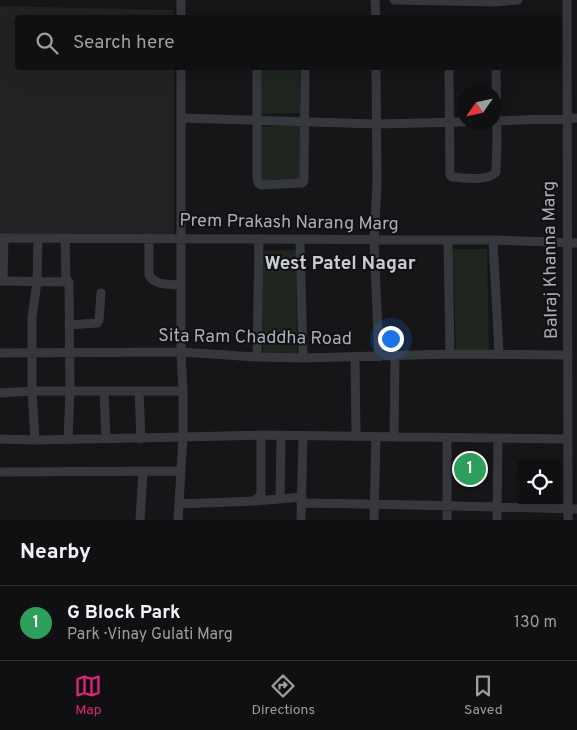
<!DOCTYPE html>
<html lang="en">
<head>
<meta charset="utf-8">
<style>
	:root { --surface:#101012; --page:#1e1e20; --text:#f1f3f6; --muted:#9c9d9f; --line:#303032; --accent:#db2777 }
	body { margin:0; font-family:Overpass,sans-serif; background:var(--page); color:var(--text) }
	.controls { position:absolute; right:15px; bottom:15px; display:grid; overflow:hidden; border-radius:5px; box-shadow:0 5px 20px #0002 }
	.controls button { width:45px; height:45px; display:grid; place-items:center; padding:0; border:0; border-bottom:1px solid var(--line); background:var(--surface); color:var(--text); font:25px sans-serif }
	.compass { position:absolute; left:457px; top:85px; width:45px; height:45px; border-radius:50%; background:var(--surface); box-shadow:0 5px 20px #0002; rotate:236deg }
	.you { position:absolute; left:390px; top:338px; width:18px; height:18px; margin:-12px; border:4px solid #fff; border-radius:50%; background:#1a73e8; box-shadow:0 0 0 8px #1a73e833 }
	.badge { display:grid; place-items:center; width:32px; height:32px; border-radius:50%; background:var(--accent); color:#fff; font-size:16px; font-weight:700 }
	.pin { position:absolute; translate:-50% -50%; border:2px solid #fff; box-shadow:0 1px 5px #0006 }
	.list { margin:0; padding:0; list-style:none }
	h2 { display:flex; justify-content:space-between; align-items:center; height:65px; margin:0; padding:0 20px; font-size:21px }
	h2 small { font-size:16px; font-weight:400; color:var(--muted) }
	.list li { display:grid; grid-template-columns:32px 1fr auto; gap:15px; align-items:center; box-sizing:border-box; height:75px; padding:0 20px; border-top:1px solid var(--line) }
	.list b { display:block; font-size:19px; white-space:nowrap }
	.list p { margin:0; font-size:16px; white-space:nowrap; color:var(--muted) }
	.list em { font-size:16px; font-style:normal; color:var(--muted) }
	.icon { flex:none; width:28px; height:28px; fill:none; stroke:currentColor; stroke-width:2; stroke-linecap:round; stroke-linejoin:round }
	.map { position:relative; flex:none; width:577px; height:520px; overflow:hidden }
	.search { position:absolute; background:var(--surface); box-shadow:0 5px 20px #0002; left:15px; right:15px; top:15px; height:55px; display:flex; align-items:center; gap:12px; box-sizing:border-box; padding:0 18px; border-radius:5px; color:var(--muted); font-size:19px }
	.sheet { height:140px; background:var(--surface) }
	nav { display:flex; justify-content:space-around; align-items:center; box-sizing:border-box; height:70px; border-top:1px solid var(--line); background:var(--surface); font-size:14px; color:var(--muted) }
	nav a { display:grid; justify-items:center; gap:2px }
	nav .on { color:var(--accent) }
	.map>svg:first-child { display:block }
	.built { fill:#222225 }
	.green { fill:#1e261f }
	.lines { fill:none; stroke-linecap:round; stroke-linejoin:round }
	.minor { stroke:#37383d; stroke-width:9 }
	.labels { text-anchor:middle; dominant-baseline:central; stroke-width:4; stroke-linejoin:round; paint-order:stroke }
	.street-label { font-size:18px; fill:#a8adb8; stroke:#111113 }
	.neighbourhood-label { font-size:19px; font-weight:bold; fill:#c9ccd4; stroke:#111113 }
</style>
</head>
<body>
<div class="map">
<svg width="577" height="520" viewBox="0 0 577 520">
	<rect width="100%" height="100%" fill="#161618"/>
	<!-- built -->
	<path class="built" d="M0,6L173,10V17L18,18V68H174V239L0,236Z"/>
	<!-- green -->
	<path class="green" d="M259,68H299L300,113L260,114Z
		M300,125L302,179L259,181L257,127Z
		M453,249H487L489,353L456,354Z
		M296,250L297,354H263L261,251Z"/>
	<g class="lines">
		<!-- minor -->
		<path class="minor" d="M375,0L376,18
			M394,0L494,2L518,0
			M567,0L568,520
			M181,18V0
			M181,68V352L183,391V437L261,435L568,439
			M257,68V179L259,184L262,185L302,183L304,181L305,68
			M376,68L377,183L374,241L379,357
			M450,68L449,73L450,175L452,177C465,178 487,182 496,172L497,140L496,68
			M181,118L377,124L464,122
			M494,121L577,118
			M0,238L493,240L577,243
			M65,238L66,282
			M149,238V275C155,286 169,284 181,285
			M300,240L303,358
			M448,240L450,354
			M493,240L499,354
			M0,281L69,282L70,391L68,440
			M3,281L4,238
			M69,325L97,323L99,320L101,293
			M0,353L181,352L257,357L303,358L450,354L568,355
			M257,357L259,239
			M355,357L356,436
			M104,391L106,439
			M139,391L141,439
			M0,393L32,391H183
			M394,437L395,357
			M447,438V520
			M0,439L35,440L32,391V317L37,282L38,238
			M35,440L183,437L178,520
			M0,472L180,471
			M280,499L281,436
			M255,501L302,497
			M301,503C393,504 485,507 577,509
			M179,504L254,501L261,495V435
			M140,520L143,472
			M301,520L303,436
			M374,520L376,436
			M497,520L498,438"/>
	</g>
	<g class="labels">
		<!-- street labels -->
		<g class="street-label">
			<text transform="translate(289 223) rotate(1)">Prem Prakash Narang Marg</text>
			<text transform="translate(551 260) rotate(-91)">Balraj Khanna Marg</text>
			<text transform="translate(255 338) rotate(1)">Sita Ram Chaddha Road</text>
		</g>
		<!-- neighbourhood labels -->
		<g class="neighbourhood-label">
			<text x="340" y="264">West Patel Nagar</text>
		</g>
	</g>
</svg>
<div class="controls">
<button><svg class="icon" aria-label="locate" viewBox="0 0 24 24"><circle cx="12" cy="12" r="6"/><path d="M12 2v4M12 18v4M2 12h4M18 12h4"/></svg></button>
</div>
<svg class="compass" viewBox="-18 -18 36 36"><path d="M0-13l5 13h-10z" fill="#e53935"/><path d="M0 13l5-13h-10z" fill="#9c9d9f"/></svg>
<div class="you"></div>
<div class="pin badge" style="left:470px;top:469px;background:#2e9e5b">1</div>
<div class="search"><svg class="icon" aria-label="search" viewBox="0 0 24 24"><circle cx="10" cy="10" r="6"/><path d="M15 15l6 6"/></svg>Search here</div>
</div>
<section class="sheet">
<h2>Nearby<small></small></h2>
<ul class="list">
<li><span class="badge" style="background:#2e9e5b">1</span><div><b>G Block Park</b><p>Park · Vinay Gulati Marg</p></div><em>130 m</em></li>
</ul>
</section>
<nav>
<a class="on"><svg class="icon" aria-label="map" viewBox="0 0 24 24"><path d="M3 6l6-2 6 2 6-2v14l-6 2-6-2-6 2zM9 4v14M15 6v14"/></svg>Map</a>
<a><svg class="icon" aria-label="directions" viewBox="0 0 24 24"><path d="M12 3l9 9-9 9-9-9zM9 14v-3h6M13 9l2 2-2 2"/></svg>Directions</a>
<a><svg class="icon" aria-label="saved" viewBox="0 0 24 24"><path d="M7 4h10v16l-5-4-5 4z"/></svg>Saved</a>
</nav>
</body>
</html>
